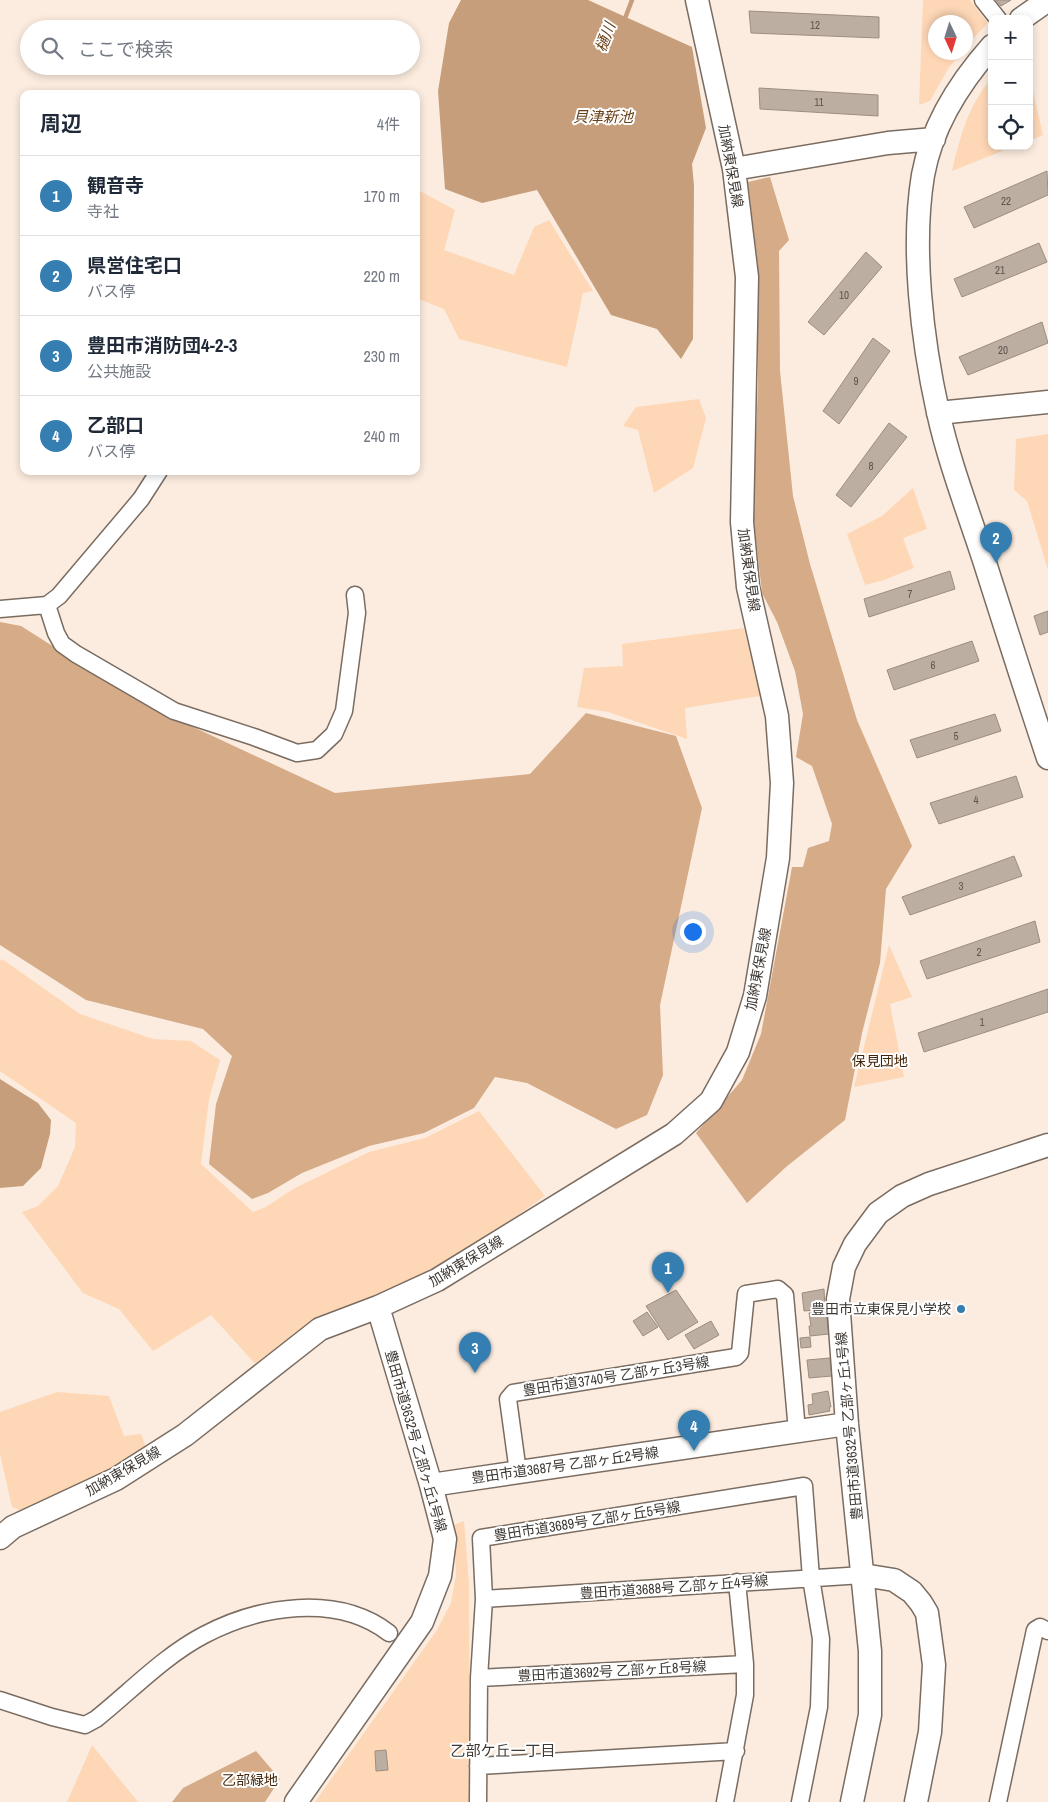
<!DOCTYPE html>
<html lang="ja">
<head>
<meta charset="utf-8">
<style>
	:root { --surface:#fff; --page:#f6f6f7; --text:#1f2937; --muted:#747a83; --line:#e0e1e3; --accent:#347eb2 }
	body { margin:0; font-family:"Archivo Narrow","Noto Sans JP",sans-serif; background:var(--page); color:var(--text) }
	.controls { position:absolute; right:15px; top:15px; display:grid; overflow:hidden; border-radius:10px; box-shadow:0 2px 8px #0003 }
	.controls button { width:45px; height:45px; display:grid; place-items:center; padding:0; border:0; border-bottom:1px solid var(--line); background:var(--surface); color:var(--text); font:25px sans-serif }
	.compass { position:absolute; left:928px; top:15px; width:45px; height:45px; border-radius:50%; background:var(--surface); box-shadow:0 2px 8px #0003; rotate:176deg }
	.you { position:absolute; left:692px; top:931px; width:18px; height:18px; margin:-12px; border:4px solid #fff; border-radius:50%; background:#1a73e8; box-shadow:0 0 0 8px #1a73e833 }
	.badge { display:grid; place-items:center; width:32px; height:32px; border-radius:50%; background:var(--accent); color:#fff; font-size:16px; font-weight:700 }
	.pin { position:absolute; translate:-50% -41px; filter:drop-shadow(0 1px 2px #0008) }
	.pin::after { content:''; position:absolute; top:26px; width:18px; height:15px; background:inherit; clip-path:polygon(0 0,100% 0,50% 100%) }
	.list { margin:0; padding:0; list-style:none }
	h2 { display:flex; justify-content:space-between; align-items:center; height:65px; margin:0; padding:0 20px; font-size:21px }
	h2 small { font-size:16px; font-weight:400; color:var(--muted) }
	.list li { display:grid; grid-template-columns:32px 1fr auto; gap:15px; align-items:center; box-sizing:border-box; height:80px; padding:0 20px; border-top:1px solid var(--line) }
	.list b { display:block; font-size:19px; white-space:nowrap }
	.list p { margin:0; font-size:16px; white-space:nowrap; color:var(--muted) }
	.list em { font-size:16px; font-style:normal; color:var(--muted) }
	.icon { flex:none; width:28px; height:28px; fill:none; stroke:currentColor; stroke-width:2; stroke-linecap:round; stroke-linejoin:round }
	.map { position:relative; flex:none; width:1048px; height:1802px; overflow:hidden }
	.search { position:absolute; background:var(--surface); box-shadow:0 2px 8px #0003; left:20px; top:20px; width:400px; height:55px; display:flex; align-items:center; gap:12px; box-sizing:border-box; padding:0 18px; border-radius:28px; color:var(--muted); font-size:19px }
	.panel { position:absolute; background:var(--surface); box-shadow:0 2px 8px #0003; left:20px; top:90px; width:400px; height:385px; border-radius:10px }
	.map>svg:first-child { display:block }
	.green { fill:#fed7b6 }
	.forest { fill:#d5ab88 }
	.water { fill:#c69e7b }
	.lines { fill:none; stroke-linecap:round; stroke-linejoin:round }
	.stream { stroke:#c69e7b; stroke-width:4.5 }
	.building { fill:#bdaea2; stroke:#9c8d81 }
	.street-casing { stroke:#7a6c61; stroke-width:19 }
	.secondary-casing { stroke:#7a6c61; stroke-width:25 }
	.street { stroke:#fff; stroke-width:16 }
	.secondary { stroke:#fff; stroke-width:22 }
	.poi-dot { fill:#347eb2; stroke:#fff; stroke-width:2 }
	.labels { text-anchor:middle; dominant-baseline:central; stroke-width:4; stroke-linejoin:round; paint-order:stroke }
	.number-label { font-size:11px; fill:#5e5650 }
	.street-label { font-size:14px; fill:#3f3934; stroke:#fff }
	.park-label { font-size:14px; fill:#412508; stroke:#fff }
	.poi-label { font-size:14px; fill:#3f3934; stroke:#fff; text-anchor:end }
	.water-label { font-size:15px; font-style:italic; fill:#6a4118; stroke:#fff }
	.neighbourhood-label { font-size:15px; fill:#3f3934; stroke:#fff }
</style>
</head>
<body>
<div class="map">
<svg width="1048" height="1802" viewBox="0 0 1048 1802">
	<rect width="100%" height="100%" fill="#fcecdf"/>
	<!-- green -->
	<path class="green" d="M923,0H970L988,23L966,46V22H936V52L961,53L948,69L930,101L919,105Z
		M992,78V146H1015L952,171C960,137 968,105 992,78Z
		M1029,86L1033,92L1043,135L1029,141Z
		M416,191H420L455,210L444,250L514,275L534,227L549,220L593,291L583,293L567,367L459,339L444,309L416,298Z
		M699,399L706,418L693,468L654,493L638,430L623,426L636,407Z
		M1048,434V570L1027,501L1014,490L1016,439Z
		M913,488L927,529L903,538L914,568L881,581L865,585L847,534L882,516Z
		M744,628L760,696L685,708L687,739L608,712L577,707L584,668L623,666L622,644Z
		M889,945L912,997L890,1004L904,1077L854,1087Z
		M2,959L80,1014L153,1039L191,1041L220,1060L209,1099L201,1164L253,1212L266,1207L293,1189L369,1152L425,1138L479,1111L545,1196L434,1274L258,1367L211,1315L153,1351L119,1309L83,1293L22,1212L38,1206L58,1186L75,1147L76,1123L0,1071V961Z
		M57,1392L109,1396L124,1436L141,1434L147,1450L101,1478L22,1511L12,1507L0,1454V1412Z
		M464,1521L469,1584L470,1802H315L437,1630L451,1603L456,1576L454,1525Z
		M92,1745L138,1802H67Z"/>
	<!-- forest -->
	<path class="forest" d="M770,177L789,240L779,251L780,371L793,496L810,564L857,720L912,846L886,889L880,963L862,1033L845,1120L786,1167L747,1203L696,1133L742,1080L761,1034L792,867H803L808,848L829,841L832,824L812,766L796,757L803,714L795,671L777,622L762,593L753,512L758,383V267L748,182Z
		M0,622L21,626L144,704L335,793L530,774L586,713L676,736L702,808L660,1005L663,1075L647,1115L616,1129L527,1083L495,1077L474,1108L424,1133L369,1146L302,1173L268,1193L252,1199L209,1164L216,1104L232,1056L203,1029L86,1000L0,945Z
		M256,1751L280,1779L265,1802H172L183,1788Z"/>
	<!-- water -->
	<path class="water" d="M461,0H588L692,47L706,128L692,164L694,186L693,339L681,359L657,329L611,315L537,190L482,203L445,189L438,91L449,23Z
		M0,1079L38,1103L51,1120L50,1134L41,1168L23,1186L0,1188Z"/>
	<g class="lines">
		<!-- stream -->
		<path class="stream" d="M624,21L632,0"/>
	</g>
	<!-- building -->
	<path class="building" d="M996,0H1011L1001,6Z
		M749,11L879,17V38L751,33Z
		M759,88L878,95V116L760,109Z
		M1047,171L1048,195L974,228L964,207Z
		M1039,243L1047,262L962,297L954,279Z
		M866,252L882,267L824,335L808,322Z
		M1042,322L1048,343L968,375L959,357Z
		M873,338L890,351L839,424L823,411Z
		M889,423L907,437L851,507L836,495Z
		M950,571L955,589L869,617L864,599Z
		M1048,611V632L1040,635L1034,616Z
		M972,641L979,661L894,690L887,670Z
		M995,714L1001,731L917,758L910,740Z
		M1016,776L1023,797L939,824L930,803Z
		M1014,856L1022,876L910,915L902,897Z
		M1035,921L1040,942L927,979L920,961Z
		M1048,989V1012L924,1052L918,1033Z
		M824,1289L825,1309L804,1311L802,1293Z
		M676,1290L698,1322L668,1340L646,1306Z
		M826,1311L829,1334L810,1336L809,1326H811L809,1313Z
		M647,1312L658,1327L643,1336L633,1321Z
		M711,1321L719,1335L694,1349L685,1335Z
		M810,1337L811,1347L801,1348L800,1338Z
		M830,1358L832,1376L809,1378L807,1360Z
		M828,1391L831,1407H829L830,1411L809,1415L808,1405L813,1404L812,1394Z
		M386,1750L388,1770L376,1771L375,1751Z"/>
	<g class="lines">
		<!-- street casing -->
		<g class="street-casing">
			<path id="street" d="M983,0L998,19
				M47,605L56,633L62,644L76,654L174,711L254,737L297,753L317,750L334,734L344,711L357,613L355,595
				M0,609L47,605L59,596L141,499L159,471
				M518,1472L508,1399L513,1393L736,1357L740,1353L746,1294L778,1289L785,1295L797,1431
				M484,1599L863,1575
				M479,1678L745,1664
				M0,1700L52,1717L85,1725L96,1719C131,1691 164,1656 204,1635C259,1606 337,1593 389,1633
				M478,1766L736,1751
				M478,1802L479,1678L484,1599L481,1538L804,1486L811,1578L821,1639L819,1707L800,1802
				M725,1802L745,1695V1664L737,1582
				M998,1802L1035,1630L1040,1627L1048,1631"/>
		</g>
		<!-- secondary casing -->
		<g class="secondary-casing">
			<path id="secondary" d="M1021,19L1048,0
				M992,46C960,82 932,126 923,175C911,248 922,340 938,412C949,462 968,511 984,560C1005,626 1026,692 1048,758
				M734,169L888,143L934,139
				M938,413L1048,402
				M431,1485L847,1424
				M0,1538L13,1527L116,1479L185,1435L320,1329L378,1307L437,1280L674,1134L711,1101L738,1052L755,996L778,858L782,783L777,716L748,587L742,522L747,277L734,169L697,0
				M863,1575L894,1580L912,1592L921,1603L927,1613L934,1665L930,1732L916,1802
				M296,1802L422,1622L440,1576L445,1539L431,1485L378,1307
				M852,1802L870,1715V1651L847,1424L838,1299L844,1267L855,1244L878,1213L902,1196L929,1184L1048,1145"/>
		</g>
		<!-- street -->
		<use href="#street" class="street"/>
		<!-- secondary -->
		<use href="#secondary" class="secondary"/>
	</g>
	<!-- markers -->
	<circle class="poi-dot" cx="961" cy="1309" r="5"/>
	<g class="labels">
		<!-- number labels -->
		<g class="number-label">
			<text x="815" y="25">12</text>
			<text x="819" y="102">11</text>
			<text x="1006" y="201">22</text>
			<text x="1000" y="270">21</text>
			<text x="844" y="295">10</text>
			<text x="1003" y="350">20</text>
			<text x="856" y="381">9</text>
			<text x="871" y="466">8</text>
			<text x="910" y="594">7</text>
			<text x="933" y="665">6</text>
			<text x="956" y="736">5</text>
			<text x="976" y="800">4</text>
			<text x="961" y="886">3</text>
			<text x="979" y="952">2</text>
			<text x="982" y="1022">1</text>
		</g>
		<!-- street labels -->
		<g class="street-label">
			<text transform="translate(731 166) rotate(80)">加納東保見線</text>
			<text transform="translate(749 570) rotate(82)">加納東保見線</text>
			<text transform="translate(758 969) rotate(-79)">加納東保見線</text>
			<text transform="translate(466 1261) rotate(-31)">加納東保見線</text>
			<text transform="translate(616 1376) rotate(-9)">豊田市道3740号 乙部ヶ丘3号線</text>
			<text transform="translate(849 1426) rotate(-95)">豊田市道3632号 乙部ヶ丘1号線</text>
			<text transform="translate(416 1441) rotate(74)">豊田市道3632号 乙部ヶ丘1号線</text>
			<text transform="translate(565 1465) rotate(-8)">豊田市道3687号 乙部ヶ丘2号線</text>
			<text transform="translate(123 1471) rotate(-30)">加納東保見線</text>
			<text transform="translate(587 1521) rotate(-9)">豊田市道3689号 乙部ヶ丘5号線</text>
			<text transform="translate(674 1587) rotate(-4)">豊田市道3688号 乙部ヶ丘4号線</text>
			<text transform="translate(612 1671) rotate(-3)">豊田市道3692号 乙部ヶ丘8号線</text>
		</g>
		<!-- park labels -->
		<g class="park-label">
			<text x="880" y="1061">保見団地</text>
			<text x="250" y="1780">乙部緑地</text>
		</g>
		<!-- poi labels -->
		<g class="poi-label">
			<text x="951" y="1309">豊田市立東保見小学校</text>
		</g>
		<!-- water labels -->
		<g class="water-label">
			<text transform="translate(605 37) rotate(-70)">樋川</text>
			<text x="603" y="116">貝津新池</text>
		</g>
		<!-- neighbourhood labels -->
		<g class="neighbourhood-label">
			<text x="503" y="1750">乙部ケ丘一丁目</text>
		</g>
	</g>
</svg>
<div class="controls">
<button>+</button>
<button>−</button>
<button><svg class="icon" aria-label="locate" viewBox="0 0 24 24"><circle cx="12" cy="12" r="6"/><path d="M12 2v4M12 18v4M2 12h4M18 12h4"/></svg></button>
</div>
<svg class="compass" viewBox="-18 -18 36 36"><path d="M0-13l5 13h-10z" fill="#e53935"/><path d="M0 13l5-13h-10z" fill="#747a83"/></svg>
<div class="you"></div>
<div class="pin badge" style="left:668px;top:1293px">1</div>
<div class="pin badge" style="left:996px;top:563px">2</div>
<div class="pin badge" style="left:475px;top:1373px">3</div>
<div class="pin badge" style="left:694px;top:1451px">4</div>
<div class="search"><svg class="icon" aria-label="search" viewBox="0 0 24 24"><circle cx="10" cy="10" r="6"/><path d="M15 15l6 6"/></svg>ここで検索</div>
<section class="panel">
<h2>周辺<small>4件</small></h2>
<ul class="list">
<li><span class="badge">1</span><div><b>観音寺</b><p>寺社</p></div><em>170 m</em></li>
<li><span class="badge">2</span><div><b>県営住宅口</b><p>バス停</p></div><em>220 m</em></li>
<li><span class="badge">3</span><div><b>豊田市消防団4-2-3</b><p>公共施設</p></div><em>230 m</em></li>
<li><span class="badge">4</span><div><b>乙部口</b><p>バス停</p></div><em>240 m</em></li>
</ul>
</section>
</div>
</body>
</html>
